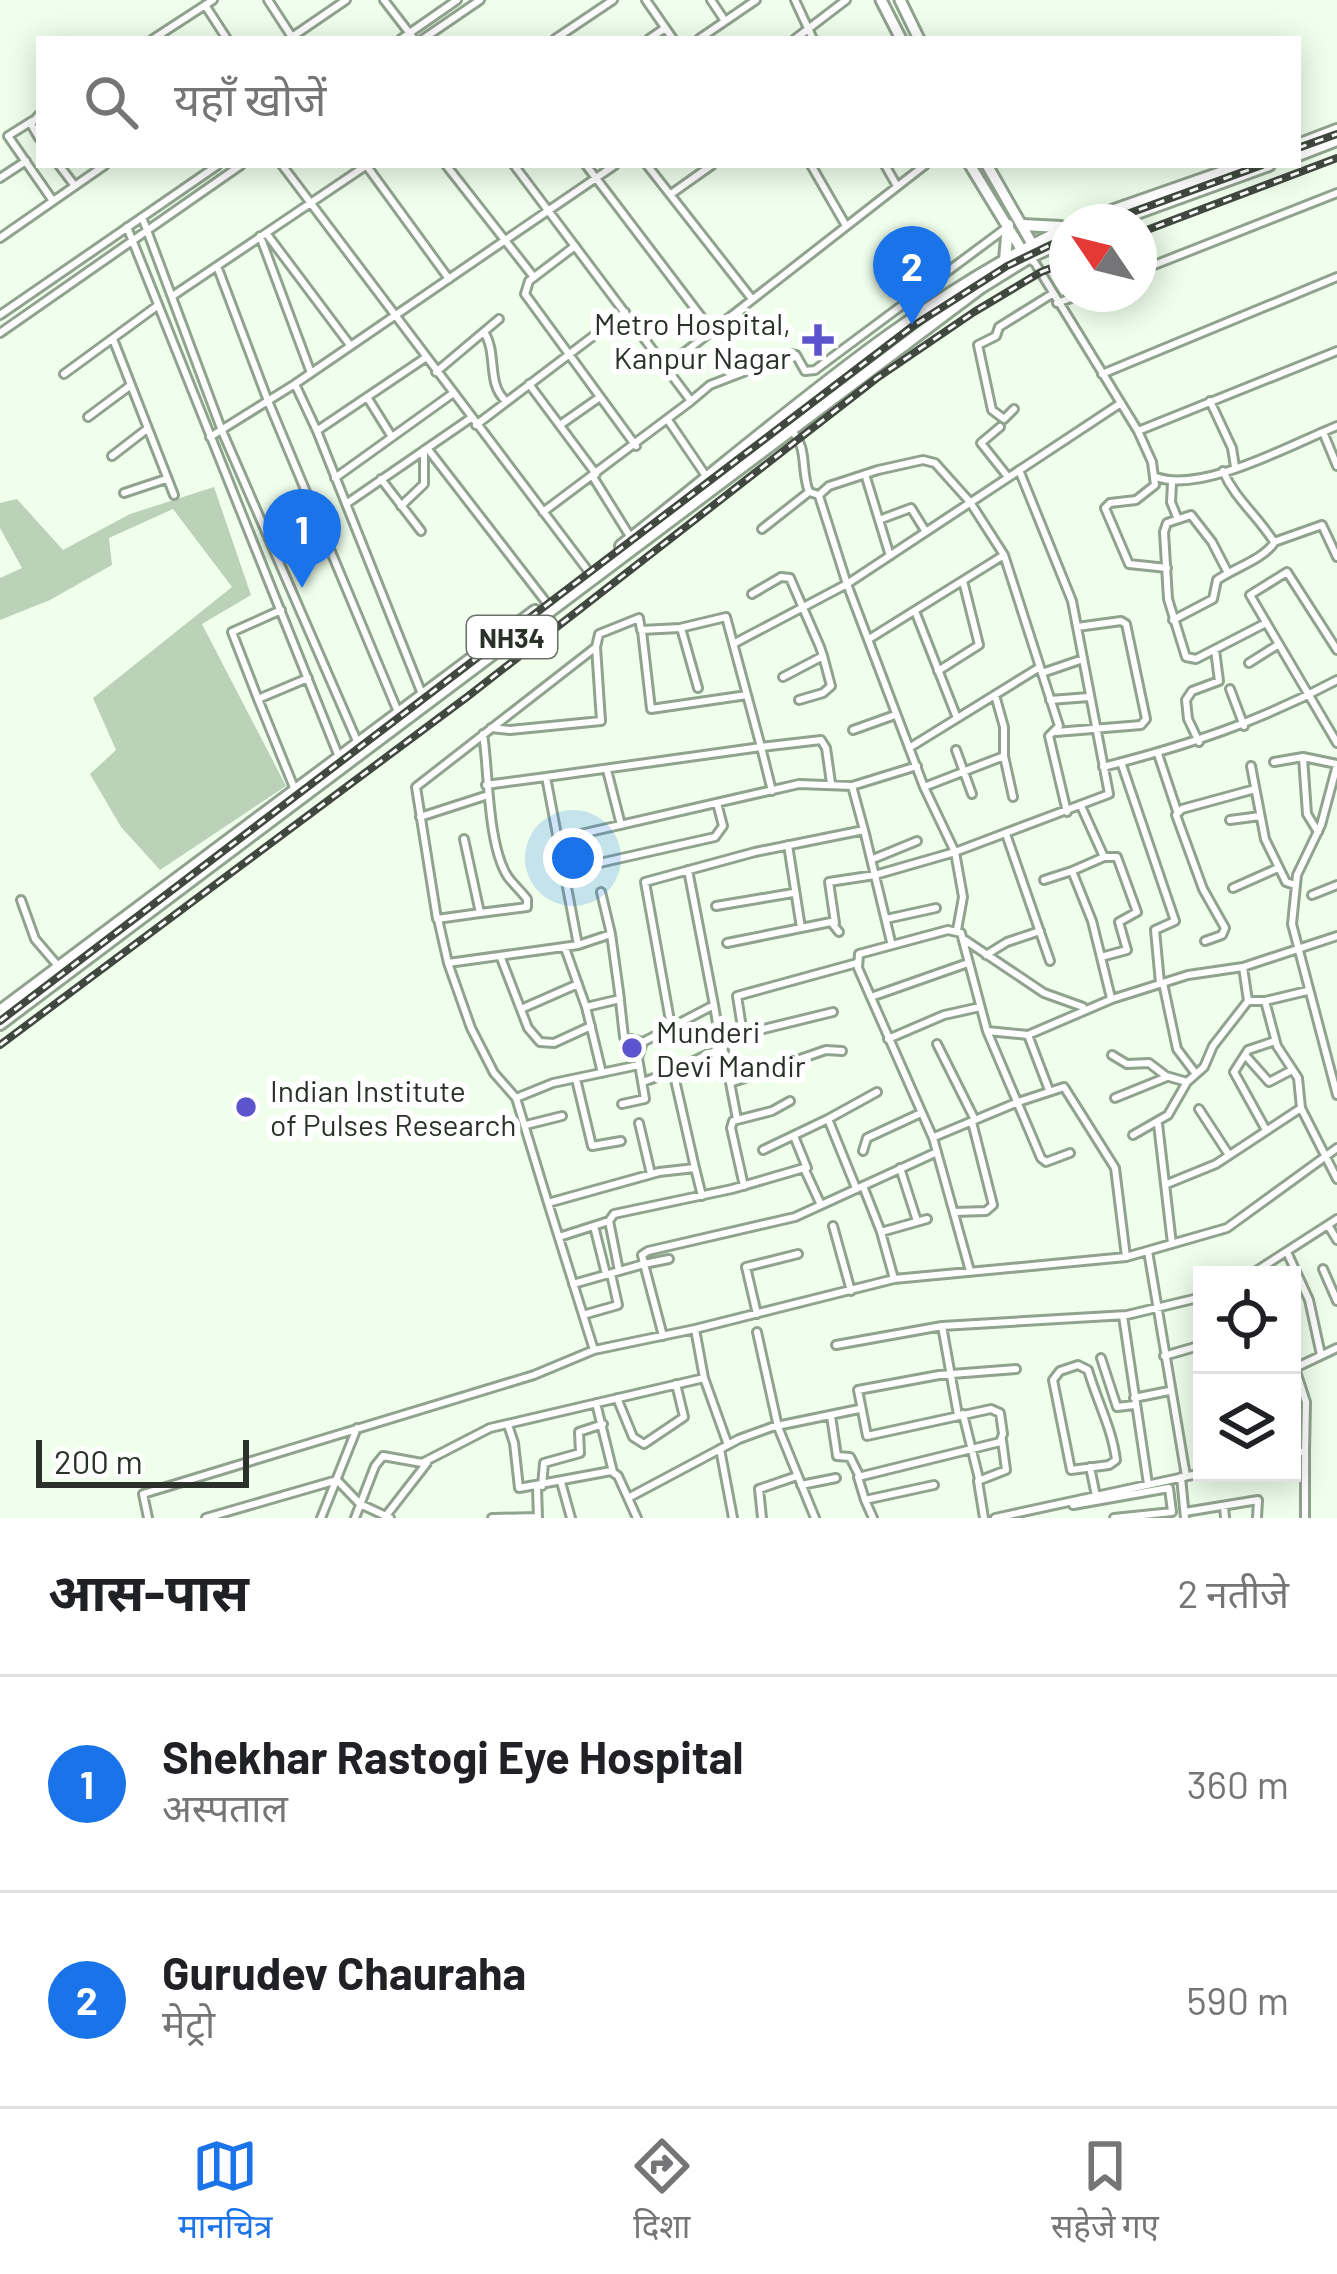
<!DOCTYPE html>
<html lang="hi">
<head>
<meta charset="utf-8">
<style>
	:root { --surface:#fff; --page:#f6f6f6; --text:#202124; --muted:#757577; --line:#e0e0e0; --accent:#1a73e8 }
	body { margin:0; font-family:Barlow,"Noto Sans Devanagari",sans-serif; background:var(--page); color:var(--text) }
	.controls { position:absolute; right:36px; bottom:36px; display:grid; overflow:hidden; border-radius:0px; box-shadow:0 6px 30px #0003 }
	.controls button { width:108px; height:108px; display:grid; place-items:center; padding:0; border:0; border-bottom:3px solid var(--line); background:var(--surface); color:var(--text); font:60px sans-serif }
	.compass { position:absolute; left:1049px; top:204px; width:108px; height:108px; border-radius:50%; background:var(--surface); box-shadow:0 6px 30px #0003; rotate:305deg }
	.scale { position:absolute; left:36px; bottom:30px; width:213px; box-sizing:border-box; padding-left:12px; border:6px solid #2a3129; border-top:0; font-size:33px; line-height:42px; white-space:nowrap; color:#2a3129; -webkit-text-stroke:9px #fff; paint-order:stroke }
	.you { position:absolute; left:573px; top:858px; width:42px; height:42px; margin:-30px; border:9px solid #fff; border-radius:50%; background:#1a73e8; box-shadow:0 0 0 18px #1a73e833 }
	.badge { display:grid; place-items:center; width:78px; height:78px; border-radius:50%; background:var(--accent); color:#fff; font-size:39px; font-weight:700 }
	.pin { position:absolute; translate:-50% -99px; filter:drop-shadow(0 3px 6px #0008) }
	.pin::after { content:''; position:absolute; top:63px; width:42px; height:36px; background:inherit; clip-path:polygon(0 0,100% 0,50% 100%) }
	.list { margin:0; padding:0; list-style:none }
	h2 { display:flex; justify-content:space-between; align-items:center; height:156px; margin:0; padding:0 48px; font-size:51px }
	h2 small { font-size:39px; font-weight:400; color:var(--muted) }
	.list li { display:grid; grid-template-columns:78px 1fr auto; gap:36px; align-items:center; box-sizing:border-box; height:216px; padding:0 48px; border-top:3px solid var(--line) }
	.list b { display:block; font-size:45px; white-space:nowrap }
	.list p { margin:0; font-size:39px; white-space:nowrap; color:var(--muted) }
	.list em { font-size:39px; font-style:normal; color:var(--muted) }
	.icon { flex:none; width:66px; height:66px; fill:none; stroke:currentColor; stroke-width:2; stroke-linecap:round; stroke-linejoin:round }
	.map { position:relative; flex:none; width:1337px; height:1518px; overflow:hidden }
	.search { position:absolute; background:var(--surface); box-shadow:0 6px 30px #0003; left:36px; right:36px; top:36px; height:132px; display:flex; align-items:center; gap:30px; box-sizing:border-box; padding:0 42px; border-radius:0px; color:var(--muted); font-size:45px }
	.sheet { height:588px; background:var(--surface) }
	nav { display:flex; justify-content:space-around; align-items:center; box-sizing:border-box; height:168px; border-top:3px solid var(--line); background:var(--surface); font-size:33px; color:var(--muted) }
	nav a { display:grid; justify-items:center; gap:6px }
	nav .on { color:var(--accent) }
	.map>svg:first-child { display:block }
	.forest { fill:#bbd2b8 }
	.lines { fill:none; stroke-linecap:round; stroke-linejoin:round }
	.street-casing { stroke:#90a38e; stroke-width:12 }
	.secondary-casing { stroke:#90a38e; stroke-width:15 }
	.highway-casing { stroke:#90a38e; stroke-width:16 }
	.street { stroke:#fff; stroke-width:6 }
	.secondary { stroke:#fff; stroke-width:9 }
	.highway { stroke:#fff; stroke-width:10 }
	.rail-casing { stroke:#40483f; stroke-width:8 }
	.rail { stroke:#fff; stroke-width:3; stroke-dasharray:9; stroke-linecap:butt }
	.poi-dot { fill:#5c54cc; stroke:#fff; stroke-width:4.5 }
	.labels { text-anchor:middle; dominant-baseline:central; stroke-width:12; stroke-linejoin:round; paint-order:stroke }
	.shield { fill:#fff; stroke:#6a6f69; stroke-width:3 }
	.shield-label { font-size:27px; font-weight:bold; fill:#2a3129 }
	.poi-label { font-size:30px; fill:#2a3129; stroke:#fff; text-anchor:start }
</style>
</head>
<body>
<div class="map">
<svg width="1337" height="1518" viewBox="0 0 1337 1518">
	<rect width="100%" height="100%" fill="#efffec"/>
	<!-- forest -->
	<path class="forest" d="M214,487L251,595L202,624L286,786L160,870L121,827L90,774L116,750L93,698L232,587L173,509L109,538L112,565L50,600L0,620V578L22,568L0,528V503L17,499L63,550L130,514Z"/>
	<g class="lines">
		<!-- street casing -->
		<g class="street-casing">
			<path id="street" d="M268,0L292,37
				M384,0L414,39
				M646,0L673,39
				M711,0L725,21
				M795,0L813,39
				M205,5L227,39
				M153,39L213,0
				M289,39L346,0
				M401,39L457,0
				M423,39L480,0
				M555,39L613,0
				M649,39L665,28
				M699,39L756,0
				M795,39L846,0
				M39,115L31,124L39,138
				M32,121L8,136L53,201
				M59,165L75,186
				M282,165L592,576
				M366,165L449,279
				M446,165L533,276
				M514,165L691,401L543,512
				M586,165L712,331
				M647,165L752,299
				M811,165L845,224
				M885,165L897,186
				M0,178L26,161
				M671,194L712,165
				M142,217L222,431L357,741
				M127,227L339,757
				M266,233L350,345
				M260,236L311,373
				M0,238L105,165
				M575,246L529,281L525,294L636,446
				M1027,258L1035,263L1138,431L1337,351
				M217,266L268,401L398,712
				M1139,271L1337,193
				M174,295L367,165
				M1057,303L1082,294
				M0,315L218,165
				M484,332C498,353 486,384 506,401
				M0,333L241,165
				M113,339L174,495
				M667,366L925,165
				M436,372L499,319
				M64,374L157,306
				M1102,374L1337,277
				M295,384L317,431L422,694
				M529,384L596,474
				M367,397L392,437
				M691,401L710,385L790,354L796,355L805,371L815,370L1006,228
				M1210,401L1232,448L1235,467
				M1014,409L1004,419L992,410L978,345L996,336L999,327L1052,294
				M88,417L131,385
				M668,420L706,476
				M476,425L625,312
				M560,425L600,397
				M1000,427L981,443L1008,477
				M318,430L425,358
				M791,430C809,449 800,468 809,492
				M1138,431L1152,462L1155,485L1136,500L1110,503L1105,508L1129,564L1167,568
				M1323,432L1337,466
				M210,437L295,384L615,165
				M427,448L546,602
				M112,456L147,429
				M1019,470L1072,601L1109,794L955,852L924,787L847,584L1121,403
				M1223,471C1235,499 1257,515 1274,542L1322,525L1337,557
				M865,474L890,556
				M593,477L631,538
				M1156,477C1202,494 1292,444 1337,426
				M335,478L452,394
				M381,479L421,531
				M1172,483L1171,502L1177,517
				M124,493L166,479
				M346,504L471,418
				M401,506L424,484V450
				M879,520L911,508L926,532
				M762,529L809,492L819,495L829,486L878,470L923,460L935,463L970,502L1004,555L1040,667L909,748
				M1228,573L1212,542L1191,515L1167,523L1164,532L1168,599L1186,657L1196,659L1264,624
				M752,594L781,577L790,578L820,647L823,656L783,677
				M915,611L957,718
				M1173,620L1213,599L1217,580C1234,568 1262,560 1274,543
				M681,628L698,688
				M642,631L651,709L747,695
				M869,639L1004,555
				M735,643L847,584L819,496
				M1337,650L1287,572L1250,595L1337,743
				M1249,663L1276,646
				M1040,667L1059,726L1049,736L1067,812
				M938,671L979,645L963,581
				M1042,673L1083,659
				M1230,689L1244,726
				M258,699L232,632L281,610
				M799,700L823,693L831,686L823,656
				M1050,700L1089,697
				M491,728L510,730L601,721L596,647
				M853,730L895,715
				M1056,732L1141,725L1146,719L1126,624L1121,621L1077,627
				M1199,742L1188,719L1186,700L1192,691L1219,681L1215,650
				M956,750L972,794
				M1158,754L1177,811
				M1004,756L1013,797
				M1303,757L1307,814L1318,832
				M1121,762L1175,921L1155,930L1160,983
				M1274,762L1303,757L1337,764
				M1337,765L1321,825L1297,875L1292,924L1337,1095
				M1251,766L1265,839L1286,882L1295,885
				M1103,767C1186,746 1261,721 1337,680
				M607,770L621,825
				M486,785L546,777L578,945L448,963L471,1028L494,1073L516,1098L548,1203L659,1172L695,1168L673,1071L721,1048L714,1005L643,1042L638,1058L645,1099L622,1104
				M924,787L1004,756V727L995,695
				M295,790L258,699L308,678
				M772,791L761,747L821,740L826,748L831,783
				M1081,806L1104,857L1072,871L1092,921L1111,998
				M420,817L485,796
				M1230,820L1260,816
				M864,830L891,942
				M1006,834L1050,961
				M464,839L480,913L527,907V899C521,891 513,884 508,877C487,845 489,771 483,734
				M559,839L799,784L852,786
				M788,845L801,928
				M873,859L917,841
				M688,870L714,1005
				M564,871L715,837L723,826L717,803
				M1044,880L1072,871
				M1233,888L1278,868
				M601,892L611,934
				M1312,895L1337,885
				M21,900L35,939L59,967
				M716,906L793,893
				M480,913L437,919L416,787L596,647L599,634L639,618L641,630L680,628L726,617L761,747L546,777
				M438,919L448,963
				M886,919L936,908
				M835,923L829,882L875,875L955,852L963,897L957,930
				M965,940L1044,993L1083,1007
				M1205,941L1222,935L1225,928L1203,889L1176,815L1182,809L1255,789
				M727,943L831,922L839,932
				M565,948L586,1007L620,999L611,934L578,945
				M986,955L1007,942L1040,931
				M1101,957L1127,950L1119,922L1137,912L1117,857H1104
				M501,958L528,1028L540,1042L554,1043L591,1026
				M1243,967L1248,1001H1265L1277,1046L1298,1078L1301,1108L1337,1179
				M1163,983L1177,1049L1196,1074
				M871,997L968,963
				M620,1001L624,1037L643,1042
				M1265,1001L1307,991
				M586,1007L602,1073
				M521,1009L578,984
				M833,1012L743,1034L737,996L857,963
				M671,1026L645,882L755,852L864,830L852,786L917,766
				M987,1031L1028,1035L1112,999L1188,975L1243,967L1337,936
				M1028,1035L1049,1090
				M888,1039L944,1015L980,1007
				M937,1044L975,1120
				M723,1046L737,1119
				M1112,1055L1127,1064L1149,1063L1166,1076L1187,1082
				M1245,1055L1269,1082L1292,1070
				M576,1079L592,1146L621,1141
				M643,1082L673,1071
				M730,1083L826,1050L842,1051
				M516,1098L553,1083L639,1065
				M1115,1098L1167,1077
				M1199,1109L1229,1155
				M828,1119L877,1092
				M639,1123L651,1174
				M1158,1124L1172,1244
				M526,1125L562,1116
				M1266,1130L1234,1072L1248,1050L1275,1041
				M1133,1135L1168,1115L1187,1082L1204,1067L1213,1046L1248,1001
				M794,1136L807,1168
				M934,1137L1018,1102L1064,1087L1115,1168L1126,1257
				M763,1150L828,1119L856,1188
				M863,1151L867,1138L921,1113
				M695,1168L702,1196
				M900,1168L917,1221
				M1167,1184L1216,1164L1301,1108
				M744,1186L731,1128L733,1121L772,1111L790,1101
				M863,1186L881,1232L894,1279
				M954,1212L986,1211L993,1205L972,1122
				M609,1221L619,1271
				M1328,1225L1337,1240
				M594,1226L606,1274
				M833,1226L851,1291
				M881,1232L927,1219
				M559,1237L609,1221L614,1214L732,1189L804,1168L821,1205
				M1148,1251L1186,1476
				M1287,1252L1309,1300L1321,1355
				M1323,1269L1337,1301
				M970,1271L933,1138L858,968L859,954L948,930L961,933L987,1031L1041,1158L1046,1162L1070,1153
				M1250,1275L1337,1219
				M573,1284L644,1264L642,1255L648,1251L795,1217L937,1152
				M757,1314L746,1267L798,1254
				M583,1315L618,1305L611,1274
				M1123,1316L1148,1484
				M942,1326L958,1415
				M695,1329L704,1378L728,1445
				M757,1332L778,1427L815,1518
				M663,1336L644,1264L669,1259
				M836,1345L942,1326L1127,1315L1202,1297
				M594,1350L695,1329L894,1279L1126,1257L1227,1228L1337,1148
				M1164,1356L1202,1345
				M1101,1358L1117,1407L1134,1405
				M1292,1359L1306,1402L1305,1451
				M1078,1365L1088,1370C1097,1401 1112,1428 1116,1460L1109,1465L1071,1470L1053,1380L1060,1371Z
				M1297,1367L1337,1348
				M617,1398L633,1437L644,1444L684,1417L676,1384
				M1134,1398L1169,1391
				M596,1403L613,1472
				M963,1414L979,1479
				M831,1416L837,1456L850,1457L859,1475
				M508,1425L514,1443L519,1488L611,1471L618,1476L628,1498
				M720,1449L733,1518
				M1292,1454L1305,1451V1518
				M1090,1467L1096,1496
				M1181,1477L1185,1518
				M561,1482L571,1518
				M801,1485L836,1478
				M542,1486L544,1463L580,1453L579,1432L603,1424
				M537,1488L538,1518
				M865,1500L858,1477L1000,1442L1003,1434L1000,1413L991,1409L867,1436L858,1390L939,1375L1016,1369
				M1073,1505L1169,1488L1172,1512L1114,1518
				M1224,1506L1225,1518
				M1185,1512L1258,1500L1257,1518
				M385,1517L427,1463
				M148,1518L143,1494L534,1375L594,1350L548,1203
				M206,1518L337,1480L360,1504L390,1518
				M321,1518L357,1428
				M355,1518L375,1466L383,1456L422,1463L490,1428L704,1378
				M492,1518L538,1517
				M637,1518L628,1498L739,1439L772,1427L859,1409
				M762,1518L759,1489L797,1476
				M873,1518L865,1500L934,1485
				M984,1518L978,1481L1006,1470L1002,1440
				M995,1518L1202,1473"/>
		</g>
		<!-- secondary casing -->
		<g class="secondary-casing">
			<path id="secondary" d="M881,0L901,39
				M900,0L919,39
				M970,165L1023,252
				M987,165L1035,249"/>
		</g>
		<!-- highway casing -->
		<g class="highway-casing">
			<path id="highway" d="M1298,145L1337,130
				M1298,155L1337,140
				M1080,222L1243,165
				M1112,222L1269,165
				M1022,225L1061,227
				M1005,260L1008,225
				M621,546C763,436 905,304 1067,228
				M0,1011L535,611
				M0,1024L980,288L1030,257L1067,240"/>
		</g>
		<!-- street -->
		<use href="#street" class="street"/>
		<!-- secondary -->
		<use href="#secondary" class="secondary"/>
		<!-- highway -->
		<use href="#highway" class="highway"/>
		<!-- rail casing -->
		<g class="rail-casing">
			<path id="rail" d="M1298,148L1337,134
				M1105,222L1262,165
				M1139,233L1337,158
				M0,1021L913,326L1007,266L1067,237
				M0,1045L467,697L877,378L974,312L1041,272L1067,262"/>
		</g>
		<!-- rail -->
		<use href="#rail" class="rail"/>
	</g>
	<!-- markers -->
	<g class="poi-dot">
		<path d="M812 322h12v12h12v12h-12v12h-12v-12h-12v-12h12z"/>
		<circle cx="632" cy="1048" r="12"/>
		<circle cx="246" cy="1107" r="12"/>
	</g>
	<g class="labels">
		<!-- shield labels -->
		<rect class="shield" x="467" y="616" width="90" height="42" rx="9"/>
		<g class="shield-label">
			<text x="512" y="637">NH34</text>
		</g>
		<!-- poi labels -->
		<g class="poi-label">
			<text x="791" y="323" text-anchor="end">Metro Hospital,<tspan x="791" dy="34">Kanpur Nagar</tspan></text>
			<text x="656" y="1031">Munderi<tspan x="656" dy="34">Devi Mandir</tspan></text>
			<text x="270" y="1090">Indian Institute<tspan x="270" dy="34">of Pulses Research</tspan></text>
		</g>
	</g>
</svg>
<div class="controls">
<button><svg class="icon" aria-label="locate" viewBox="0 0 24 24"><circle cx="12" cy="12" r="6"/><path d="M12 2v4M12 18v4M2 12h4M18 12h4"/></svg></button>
<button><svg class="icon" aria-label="layers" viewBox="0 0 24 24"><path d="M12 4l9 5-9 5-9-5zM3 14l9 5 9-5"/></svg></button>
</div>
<svg class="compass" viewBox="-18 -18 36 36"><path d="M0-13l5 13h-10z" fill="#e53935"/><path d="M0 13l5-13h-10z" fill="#757577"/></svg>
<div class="scale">200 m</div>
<div class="you"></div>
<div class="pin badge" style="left:302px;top:588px">1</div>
<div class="pin badge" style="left:912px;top:325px">2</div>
<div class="search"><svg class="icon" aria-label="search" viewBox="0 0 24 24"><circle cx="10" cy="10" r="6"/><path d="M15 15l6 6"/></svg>यहाँ खोजें</div>
</div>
<section class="sheet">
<h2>आस-पास<small>2 नतीजे</small></h2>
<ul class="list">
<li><span class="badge">1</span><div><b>Shekhar Rastogi Eye Hospital</b><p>अस्पताल</p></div><em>360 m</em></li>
<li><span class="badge">2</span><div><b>Gurudev Chauraha</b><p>मेट्रो</p></div><em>590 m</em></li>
</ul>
</section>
<nav>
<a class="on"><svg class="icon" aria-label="map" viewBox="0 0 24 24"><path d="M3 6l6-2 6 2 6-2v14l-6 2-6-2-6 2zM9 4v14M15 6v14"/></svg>मानचित्र</a>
<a><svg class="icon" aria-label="directions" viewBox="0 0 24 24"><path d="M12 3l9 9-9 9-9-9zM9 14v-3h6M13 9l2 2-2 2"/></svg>दिशा</a>
<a><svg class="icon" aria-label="saved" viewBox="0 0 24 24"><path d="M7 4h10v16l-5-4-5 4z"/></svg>सहेजे गए</a>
</nav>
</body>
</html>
